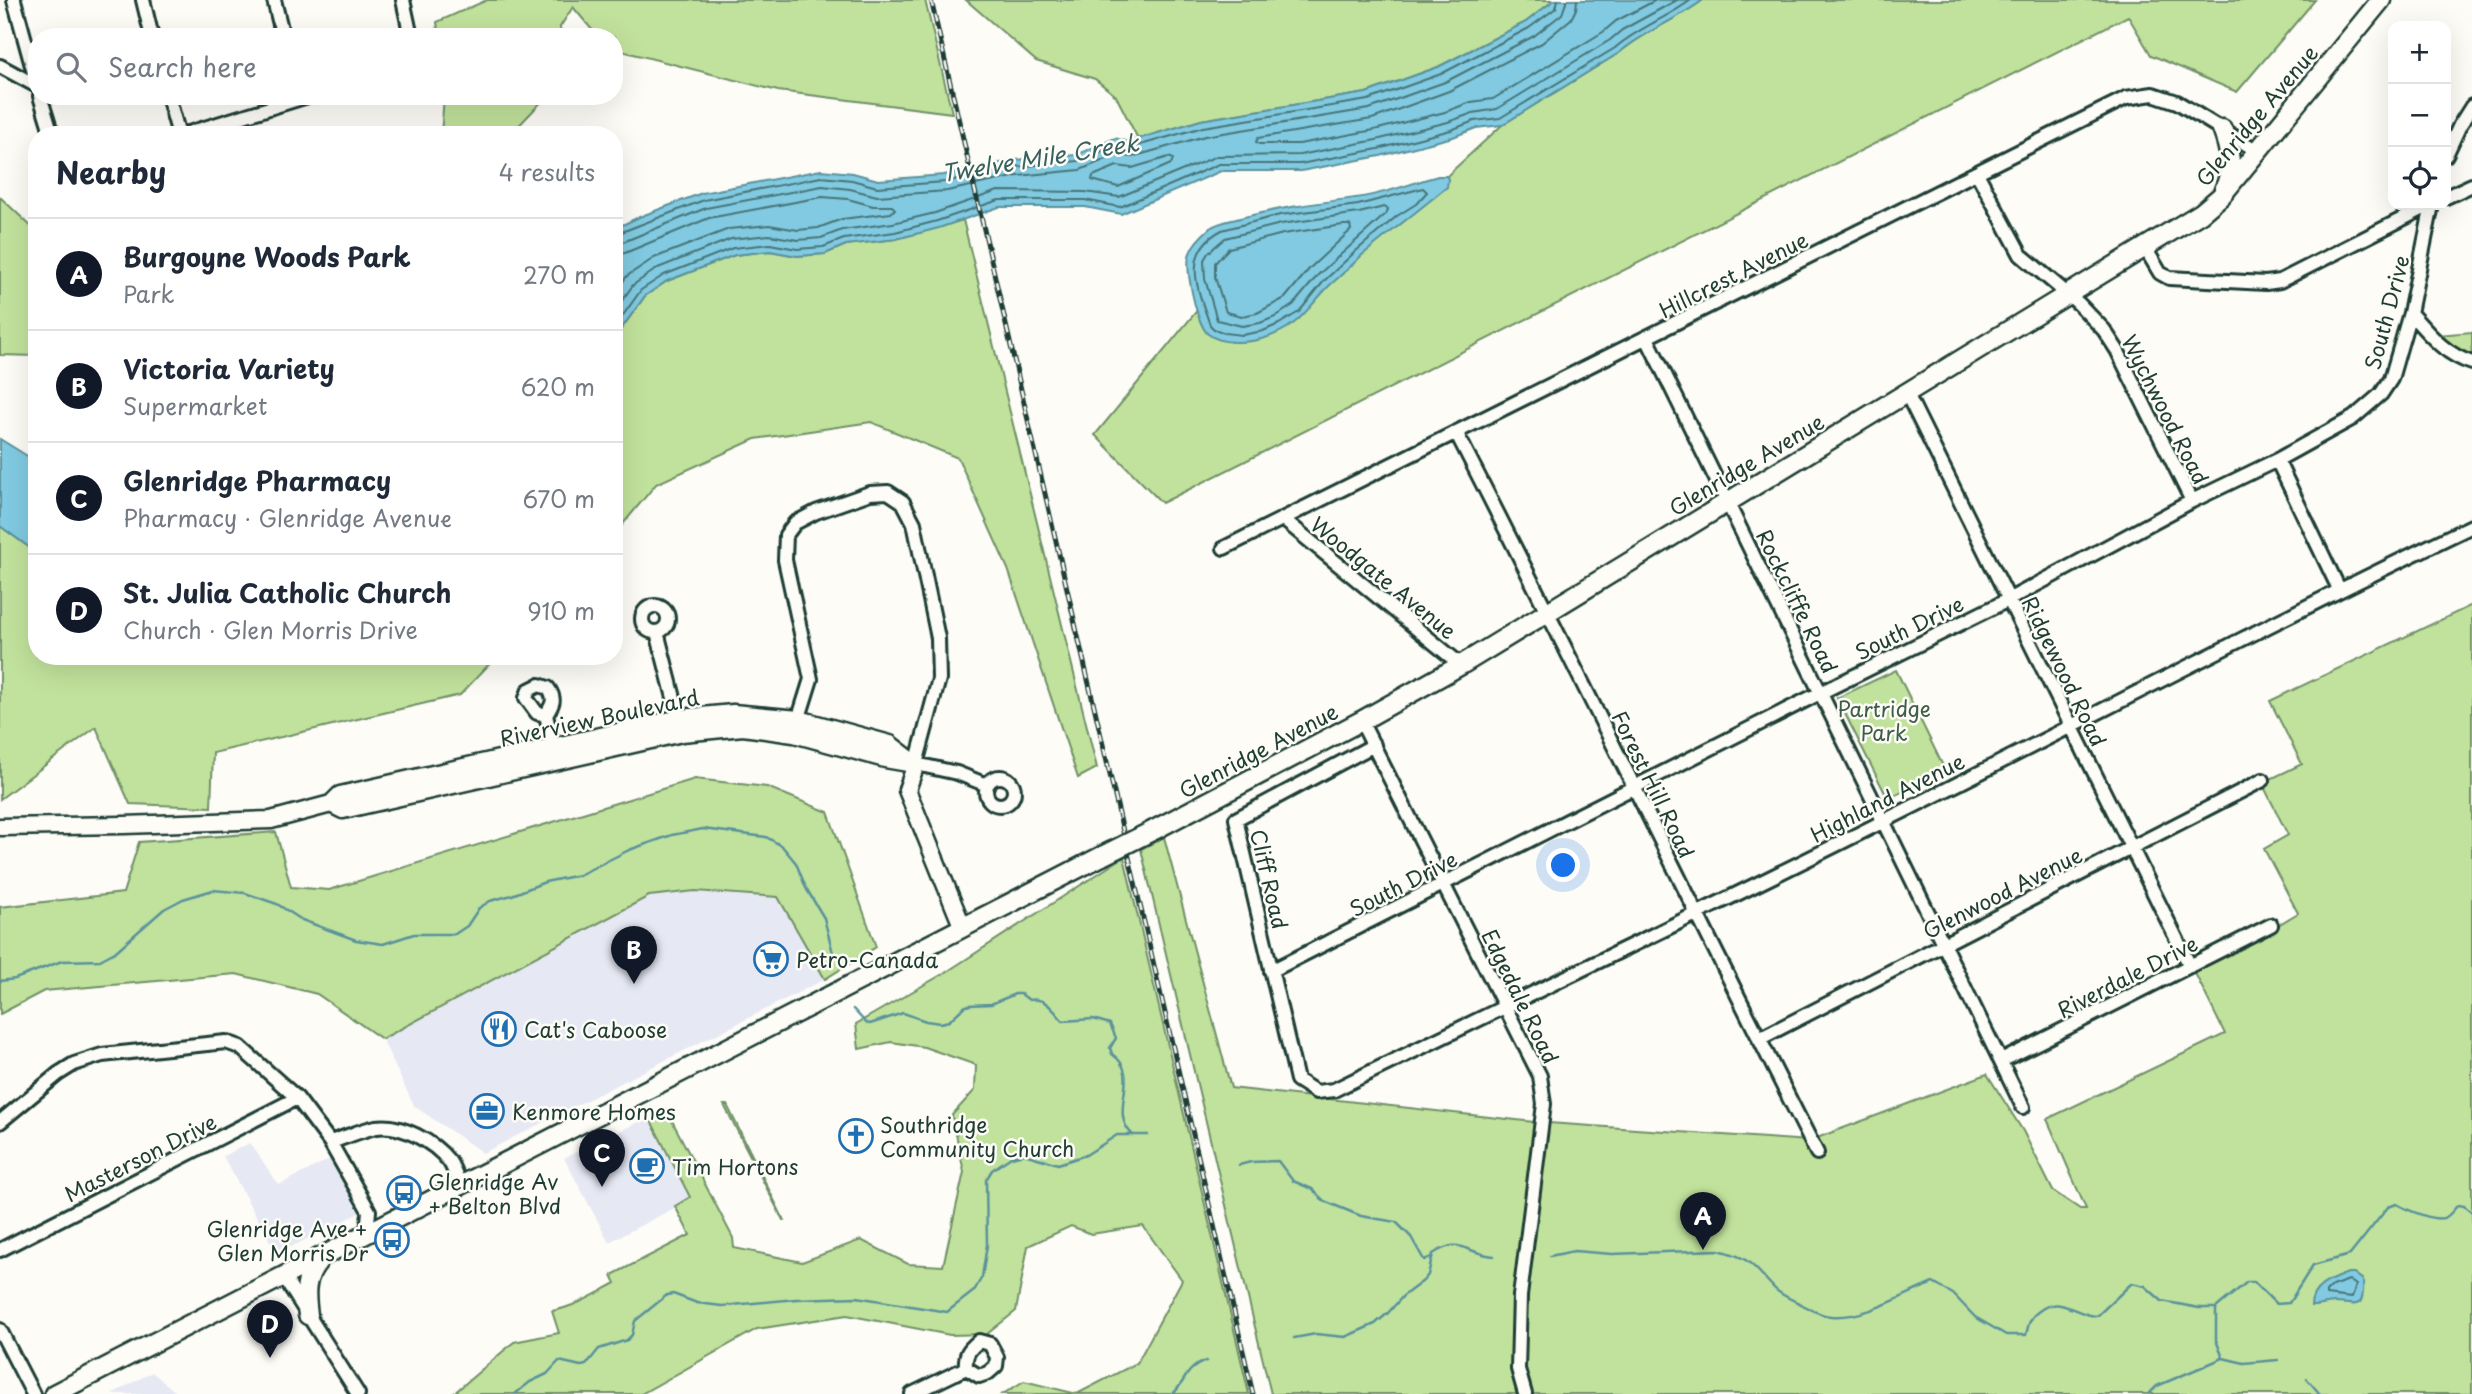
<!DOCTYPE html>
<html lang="en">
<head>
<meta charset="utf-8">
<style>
	:root { --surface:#fff; --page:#f2f2f3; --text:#1f2937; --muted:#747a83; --line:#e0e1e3; --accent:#111827 }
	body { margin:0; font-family:"Playpen Sans",sans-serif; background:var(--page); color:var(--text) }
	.controls { position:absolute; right:21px; top:21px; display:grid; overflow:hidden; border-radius:14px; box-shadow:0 7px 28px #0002 }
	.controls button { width:63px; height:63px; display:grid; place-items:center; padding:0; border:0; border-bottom:2px solid var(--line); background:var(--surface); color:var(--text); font:35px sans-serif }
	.you { position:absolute; left:1564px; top:866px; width:24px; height:24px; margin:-18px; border:5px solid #fff; border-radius:50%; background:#1a73e8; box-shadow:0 0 0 10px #1a73e833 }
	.badge { display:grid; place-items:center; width:46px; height:46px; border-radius:50%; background:var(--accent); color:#fff; font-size:23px; font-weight:700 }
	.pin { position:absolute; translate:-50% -58px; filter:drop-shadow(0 2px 4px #0008) }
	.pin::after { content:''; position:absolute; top:37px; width:24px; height:21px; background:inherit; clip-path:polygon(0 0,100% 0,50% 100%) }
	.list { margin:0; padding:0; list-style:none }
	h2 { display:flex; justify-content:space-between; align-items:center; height:91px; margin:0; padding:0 28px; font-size:30px }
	h2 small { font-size:23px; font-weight:400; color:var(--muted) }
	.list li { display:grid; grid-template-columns:46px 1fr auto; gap:21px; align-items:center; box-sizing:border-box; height:112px; padding:0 28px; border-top:2px solid var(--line) }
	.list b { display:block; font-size:26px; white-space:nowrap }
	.list p { margin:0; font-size:23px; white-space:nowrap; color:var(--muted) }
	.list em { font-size:23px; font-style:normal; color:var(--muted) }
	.icon { flex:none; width:38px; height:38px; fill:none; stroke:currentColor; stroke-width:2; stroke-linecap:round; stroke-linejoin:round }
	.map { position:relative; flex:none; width:2472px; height:1394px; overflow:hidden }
	.search { position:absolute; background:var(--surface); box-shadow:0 7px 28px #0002; left:28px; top:28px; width:595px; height:77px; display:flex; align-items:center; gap:18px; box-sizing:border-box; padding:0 24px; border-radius:28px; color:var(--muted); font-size:26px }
	.panel { position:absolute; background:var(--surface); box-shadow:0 7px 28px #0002; left:28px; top:126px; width:595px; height:539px; border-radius:28px }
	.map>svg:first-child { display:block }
	.built { fill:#e6e8f3 }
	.green { fill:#c1e29c; stroke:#709068; stroke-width:2 }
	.water { fill:#81cae1; stroke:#5a929c; stroke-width:2 }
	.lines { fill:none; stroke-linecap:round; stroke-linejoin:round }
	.shore { stroke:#467579; stroke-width:2 }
	.stream { stroke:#5a929c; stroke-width:2.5 }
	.minor-casing { stroke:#1f3d34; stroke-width:18 }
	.tertiary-casing { stroke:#1f3d34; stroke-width:21 }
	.secondary-casing { stroke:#1f3d34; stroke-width:23 }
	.minor { stroke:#fdfcf7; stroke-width:12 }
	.tertiary { stroke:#fdfcf7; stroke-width:16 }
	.secondary { stroke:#fdfcf7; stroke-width:18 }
	.rail-casing { stroke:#1f3d34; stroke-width:5 }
	.rail { stroke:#fdfcf7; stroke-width:2.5; stroke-dasharray:8; stroke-linecap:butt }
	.secondary-bridge-casing { stroke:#1f3d34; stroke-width:23; stroke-linecap:butt }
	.secondary-bridge { stroke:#fdfcf7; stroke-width:18 }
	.labels { text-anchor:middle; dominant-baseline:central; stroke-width:5; stroke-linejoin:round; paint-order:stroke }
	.street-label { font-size:21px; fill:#1f3d34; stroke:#fdfcf7 }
	.park-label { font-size:21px; fill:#3f5e49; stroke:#fdfcf7 }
	.poi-label { font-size:21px; fill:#1f3d34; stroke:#fdfcf7; text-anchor:start }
	.water-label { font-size:23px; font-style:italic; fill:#38605f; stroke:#fdfcf7 }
</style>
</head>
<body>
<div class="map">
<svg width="2472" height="1394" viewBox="0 0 2472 1394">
	<rect width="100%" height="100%" fill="#fdfcf7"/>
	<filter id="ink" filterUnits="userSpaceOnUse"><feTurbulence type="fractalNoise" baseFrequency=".0143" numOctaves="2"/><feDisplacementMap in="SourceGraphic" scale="14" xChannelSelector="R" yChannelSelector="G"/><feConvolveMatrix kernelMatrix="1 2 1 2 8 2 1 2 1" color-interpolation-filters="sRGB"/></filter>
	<g filter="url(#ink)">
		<!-- built -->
		<path class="built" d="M695,891L778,897L825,979L483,1153L414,1106L382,1039L649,896Z
			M666,1109L705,1192L609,1242L564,1158Z
			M250,1143L279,1185L330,1159L359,1213L277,1254L223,1156Z
			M152,1372L178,1394H112Z"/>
		<!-- green -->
		<path class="green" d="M487,0H925L952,113L778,91L614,49V37H598L573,7L560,27L561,37H439L437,22Z
			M966,0H1554L1526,22L1438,67L1366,93L1201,120L1138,139L1116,96L1095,79L1036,61Z
			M1703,0H2315L2237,92L2151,55L2128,16L1162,503L1095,435L1199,308L1209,329L1231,342L1244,338L1414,211L1451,172L1502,125L1619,53C1644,31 1677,20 1703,0Z
			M444,96H547L510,135H441Z
			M0,197L37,232V356L0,355Z
			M963,220L1097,768L1078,778L1008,569L958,458L871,422L755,439L656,484L614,535V339L645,296L667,281L735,255L770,251L797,256L825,254L846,245L896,239Z
			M2472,332V354L2464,353L2437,335Z
			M0,526L37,553V656H497L460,695L213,753L211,807L130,804L96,727L0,799Z
			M2472,605V1394H1271L1141,849L1164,837L1231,1088L1534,1122L1809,1141L1987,1074L2023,1131L2053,1191L2080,1209H2086L2047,1119L2225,1034L2191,965L2273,928L2298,913L2264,849L2288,835L2262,783L2302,764L2270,701Z
			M1896,670L1945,770L1888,799L1837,698Z
			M695,779L767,787L828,812L876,947L825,979L778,897L695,891L649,896L382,1039L317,994L236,974L44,991L0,1014V907L123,893L139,842L276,832L291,887L329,890Z
			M1124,857L1249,1394H1003L1024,1381L1077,1394L1137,1363L1182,1280L1143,1226L1091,1234L1071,1226L1028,1246L1016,1311L987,1334L950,1335L847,1315L757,1329L641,1394H453L514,1342L559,1333L552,1311C575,1307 595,1294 616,1283L612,1275L690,1235L675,1206L690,1197L649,1117L666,1109L733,1238L734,1248L802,1262L861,1240L908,1264L943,1266L964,1172L952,1115L975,1090L976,1065L924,1047L891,1042L859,1049L856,1024L948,971Z
			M724,1105H727L784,1220H783Z"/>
		<!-- water -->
		<path class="water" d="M1554,0H1703C1677,20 1644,31 1619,53L1502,125L1476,128L1453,137L1380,156L1301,171H1221L1121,214L1085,207H999L939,228L896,239L846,245L825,254L797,256L770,251L735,255L667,281L645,296L614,339V229L639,217L702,193L821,170L853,173L878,180L944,175L1015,160L1076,155L1115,138L1128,142L1201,120L1366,93L1438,67L1526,22Z
			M1438,176H1446L1448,179L1447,187L1361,256C1351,267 1341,275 1330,285C1307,308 1300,327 1265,338C1249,343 1222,345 1208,334C1197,325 1184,267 1190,253C1193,244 1203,234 1210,228C1219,222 1230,221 1240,218C1278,208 1317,203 1355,198C1383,195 1411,183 1438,176Z
			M0,439L37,462V553L0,526Z
			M2348,1273H2354L2363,1280C2365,1313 2355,1303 2334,1303C2326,1303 2320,1307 2311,1306C2311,1286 2332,1279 2348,1273Z"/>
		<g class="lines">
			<!-- shore -->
			<path class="shore" d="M1577,0L1576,9L1571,19L1542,43L1449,91L1372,119L1258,138L1256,142L1259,144H1299L1374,130L1445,112L1471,102L1493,99L1603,32L1616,21L1656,0
				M1169,157L1173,159L1171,164L1118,187L1092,180L1093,176L1117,166L1132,168Z
				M1423,188L1427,192L1416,204L1397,216L1356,251L1324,281L1299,312L1279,324L1263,331L1242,335L1225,333L1214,329L1210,325C1198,290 1180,252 1222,230L1280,215L1358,205Z
				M1384,207L1388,209L1387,213L1319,274L1293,305L1275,317L1260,323L1242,326L1217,320L1205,279L1204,260L1208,253L1225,238L1281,224L1359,213Z
				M1343,225H1350L1351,230L1310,268L1285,298L1257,313L1242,316L1226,312L1215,277V263L1229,248L1283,234Z
				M614,235L704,200L821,177L852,180L877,187L945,182L1016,167L1078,161L1115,146L1130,148L1203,127L1368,100L1441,74L1529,28L1556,8L1558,0
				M614,244L623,242L706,208L822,186L850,189L877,196L947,191L1018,176L1080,170L1116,155L1132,157L1205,136L1369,109L1445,82L1534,36L1562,14L1567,0
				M614,254L625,253L709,218L822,197L848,199L873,206H892L895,209L891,213L842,219L818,228L798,230L769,225L729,229L654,258L627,276L614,294
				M614,312L633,285L658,268L731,239L769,235L798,240L821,238L842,230L893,223L935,213L998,191L1085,192L1119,197L1217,156L1300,155L1376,140L1448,122L1473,113L1497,109L1610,40L1622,30L1677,0
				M614,328L641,290L664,275L733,248L770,244L797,249L823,247L844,239L895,232L937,221L999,200H1085L1120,207L1219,164H1300L1378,149L1451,130L1474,121L1500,118L1615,48C1638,28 1667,18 1691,0
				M2349,1280L2356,1285L2352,1298L2326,1295V1292L2332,1286Z"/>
			<!-- stream -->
			<path class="stream" d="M0,981L15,979L62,961L100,960L115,952L164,909L183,899L213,890L245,893L277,904L302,920L356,940L383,944L414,934H455L467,926L479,908L490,901L512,895L545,882L579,875L629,850L672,835L703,829L766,837L782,846L796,863L806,888L824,918L833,953
				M853,1009L866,1023L870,1024L903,1013L926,1021L940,1023L949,1021L964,1007L969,1005L991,1004L1015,994H1021L1029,1000C1046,997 1052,1009 1063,1021L1093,1019L1110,1024L1116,1038L1110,1048L1112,1054C1144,1076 1106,1111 1133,1135
				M1239,1165L1251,1162L1278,1161L1293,1181L1312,1189L1324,1201L1361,1216L1396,1222L1411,1237L1424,1260L1432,1257
				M1550,1256L1574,1251L1612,1254L1718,1250C1750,1257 1753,1266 1774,1288C1780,1295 1793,1300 1801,1304C1811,1309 1821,1316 1831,1316C1866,1319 1902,1295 1933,1283L1953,1294L1975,1317L2006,1335H2026C2029,1323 2029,1318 2039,1311C2060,1294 2074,1315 2097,1316L2132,1283L2145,1286L2162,1301L2199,1308H2216L2247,1282H2254L2276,1304L2289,1303L2313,1265L2350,1255L2388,1207L2397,1204C2405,1209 2437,1223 2446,1217C2450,1215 2454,1209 2458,1205L2464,1206L2472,1213
				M1294,1338L1316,1334L1345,1337L1375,1324L1388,1313L1403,1296L1423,1281L1428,1275L1433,1254C1462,1236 1464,1253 1494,1256
				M2223,1358L2244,1363L2278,1360
				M2307,1379L2320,1394
				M515,1394L530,1382L547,1374L559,1361L581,1366L586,1365L599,1349L627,1340L632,1335L635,1321L667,1295L673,1294L697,1303L722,1306L796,1299L857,1297L947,1312L974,1291L982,1277L987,1245L986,1180L992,1170L1011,1157L1024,1154L1058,1164L1086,1155L1117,1135H1148
				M1173,1394C1187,1380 1184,1369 1206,1361
				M2149,1394L2157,1386L2223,1358L2216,1340V1309"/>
			<!-- minor casing -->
			<g class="minor-casing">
				<path id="minor" d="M14,0L37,84
					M143,0L152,37
					M274,0L283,37
					M403,0L411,37
					M0,66L37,86
					M40,96L52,135
					M168,96L179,135
					M182,135L308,96
					M2446,155L2460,125L2472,106
					M1977,173L2021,255L2078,303L2104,330L2117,350L2192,501
					M2446,197L2472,185
					M2144,246L2160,273L2169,278L2266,283L2280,281L2430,205
					M2410,313C2429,334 2444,354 2472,363
					M1647,338L2023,1107
					M1906,392L2190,966
					M1456,432C1579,671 1695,914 1817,1153
					M2277,460L2339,589
					M1283,519L1461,665
					M1224,548L2126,98L2153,94L2177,102L2259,152
					M642 619a13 13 0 1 1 26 0a13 13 0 1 1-26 0Z
					M657,632L681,725
					M546,715L537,713L526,698L529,690L539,685L548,688C556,699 553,704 546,715L555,754
					M1361,721L1540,1076L1544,1104L1520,1296L1518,1369L1525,1394
					M796,727L811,679L785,560L786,535L795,523L816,512L870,493L888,492L903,502L914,523L938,638L939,679L916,764L957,773L987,785
					M1374,745L1236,819L1297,1080L1316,1092L1334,1090C1517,1000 1702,913 1884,821C2080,723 2274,620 2472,526
					M986 791a14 14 0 1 1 28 0a14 14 0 1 1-28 0Z
					M1271,971L1822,692L2008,600L2192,501L2277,460L2353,418L2381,394L2391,379L2410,313L2432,205
					M1759,1039L2263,780
					M2001,1061L2271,925
					M0,1122L58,1074L74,1064L102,1055L226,1042L240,1047L297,1098L330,1142L369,1211L367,1233
					M330,1142C344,1138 361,1130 376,1127C401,1123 434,1142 449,1161C454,1168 457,1178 460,1186
					M0,1250L297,1098
					M284,1277L358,1394
					M0,1330L33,1394
					M979,1341L990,1344L997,1357L996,1366L988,1373L979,1376L966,1368C965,1354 968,1350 979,1341Z
					M912,1394L966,1368"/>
			</g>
			<!-- tertiary casing -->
			<g class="tertiary-casing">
				<path id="tertiary" d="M916,764L907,790L963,928
					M331,804L343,810L682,733L743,727L794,734L885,759L914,764
					M0,827L124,825L271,820L331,804L340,795L680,718L733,713L799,719L890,744L916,764"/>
			</g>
			<!-- secondary casing -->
			<g class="secondary-casing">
				<path id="secondary" d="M2222,129C2230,150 2234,169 2224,190
					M1154,830L1361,721L1461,665L2201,213L2221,196L2381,0
					M308,1315C305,1293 304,1278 319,1260
					M54,1394L1102,856"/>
			</g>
			<!-- minor -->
			<use href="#minor" class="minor"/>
			<!-- tertiary -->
			<use href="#tertiary" class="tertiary"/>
			<!-- secondary -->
			<use href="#secondary" class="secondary"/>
			<!-- rail casing -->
			<g class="rail-casing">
				<path id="rail" d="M931,0L1253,1394"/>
			</g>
			<!-- rail -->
			<use href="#rail" class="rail"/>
			<!-- secondary-bridge casing -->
			<g class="secondary-bridge-casing">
				<path id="secondary-bridge" d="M1102,856L1154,830"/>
			</g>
			<!-- secondary-bridge -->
			<use href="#secondary-bridge" class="secondary-bridge"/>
		</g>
	</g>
	<!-- icons -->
	<defs>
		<g id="supermarket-ring" transform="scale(1.75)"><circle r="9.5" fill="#fdfcf7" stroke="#1f6fb2" stroke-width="1.5"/><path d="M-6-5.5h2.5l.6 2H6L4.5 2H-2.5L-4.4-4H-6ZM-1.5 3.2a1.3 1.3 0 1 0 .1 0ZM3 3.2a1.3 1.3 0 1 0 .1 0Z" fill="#1f6fb2"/></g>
		<g id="restaurant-ring" transform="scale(1.75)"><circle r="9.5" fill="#fdfcf7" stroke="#1f6fb2" stroke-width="1.5"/><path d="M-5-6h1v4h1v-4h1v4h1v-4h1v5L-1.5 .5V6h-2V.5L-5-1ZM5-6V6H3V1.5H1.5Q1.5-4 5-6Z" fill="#1f6fb2"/></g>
		<g id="office-ring" transform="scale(1.75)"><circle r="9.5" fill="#fdfcf7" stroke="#1f6fb2" stroke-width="1.5"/><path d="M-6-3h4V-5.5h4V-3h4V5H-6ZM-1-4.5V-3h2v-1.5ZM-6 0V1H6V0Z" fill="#1f6fb2"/></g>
		<g id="church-ring" transform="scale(1.75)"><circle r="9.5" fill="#fdfcf7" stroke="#1f6fb2" stroke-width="1.5"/><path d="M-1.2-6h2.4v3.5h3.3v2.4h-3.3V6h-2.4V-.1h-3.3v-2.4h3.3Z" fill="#1f6fb2"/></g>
		<g id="cafe-ring" transform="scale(1.75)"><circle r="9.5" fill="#fdfcf7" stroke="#1f6fb2" stroke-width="1.5"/><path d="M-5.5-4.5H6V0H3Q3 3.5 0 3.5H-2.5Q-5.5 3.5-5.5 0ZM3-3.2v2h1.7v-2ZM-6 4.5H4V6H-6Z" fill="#1f6fb2"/></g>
		<g id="bus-ring" transform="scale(1.75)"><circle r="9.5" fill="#fdfcf7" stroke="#1f6fb2" stroke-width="1.5"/><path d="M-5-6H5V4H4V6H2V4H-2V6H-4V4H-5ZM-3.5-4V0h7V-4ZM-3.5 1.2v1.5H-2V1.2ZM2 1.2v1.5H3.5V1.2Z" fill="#1f6fb2"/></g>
	</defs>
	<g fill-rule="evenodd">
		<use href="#supermarket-ring" x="771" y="959"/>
		<use href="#restaurant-ring" x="499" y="1029"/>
		<use href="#office-ring" x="487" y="1111"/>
		<use href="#church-ring" x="856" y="1136"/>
		<use href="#cafe-ring" x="647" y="1166"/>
		<use href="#bus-ring" x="404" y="1193"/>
		<use href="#bus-ring" x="392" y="1240"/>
	</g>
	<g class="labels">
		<!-- street labels -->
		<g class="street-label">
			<text transform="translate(2256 115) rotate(-50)">Glenridge Avenue</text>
			<text transform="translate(1733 274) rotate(-27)">Hillcrest Avenue</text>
			<text transform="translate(2386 312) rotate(-75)">South Drive</text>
			<text transform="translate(2166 409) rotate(63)">Wychwood Road</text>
			<text transform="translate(1746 464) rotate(-31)">Glenridge Avenue</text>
			<text transform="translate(1384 577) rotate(39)">Woodgate Avenue</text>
			<text transform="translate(1798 601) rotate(64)">Rockcliffe Road</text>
			<text transform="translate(1909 627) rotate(-26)">South Drive</text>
			<text transform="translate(2065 671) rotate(64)">Ridgewood Road</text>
			<text transform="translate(599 717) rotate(-12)">Riverview Boulevard</text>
			<text transform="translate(1258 750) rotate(-28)">Glenridge Avenue</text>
			<text transform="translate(1654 784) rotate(64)">Forest Hill Road</text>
			<text transform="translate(1887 797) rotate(-27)">Highland Avenue</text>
			<text transform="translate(1270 879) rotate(77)">Cliff Road</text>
			<text transform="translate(1403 883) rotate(-27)">South Drive</text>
			<text transform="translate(2002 892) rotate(-27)">Glenwood Avenue</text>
			<text transform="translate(2127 976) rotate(-27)">Riverdale Drive</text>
			<text transform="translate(1521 996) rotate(64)">Edgedale Road</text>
			<text transform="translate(140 1157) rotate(-27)">Masterson Drive</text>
		</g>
		<!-- park labels -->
		<g class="park-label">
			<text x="1884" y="708">Partridge<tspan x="1884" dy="24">Park</tspan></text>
		</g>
		<!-- poi labels -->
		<g class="poi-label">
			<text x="796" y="959">Petro-Canada</text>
			<text x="524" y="1029">Cat's Caboose</text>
			<text x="512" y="1111">Kenmore Homes</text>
			<text x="880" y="1124">Southridge<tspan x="880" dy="24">Community Church</tspan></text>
			<text x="672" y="1166">Tim Hortons</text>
			<text x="428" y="1181">Glenridge Av<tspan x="428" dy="24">+ Belton Blvd</tspan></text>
			<text x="368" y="1228" text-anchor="end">Glenridge Ave +<tspan x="368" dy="24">Glen Morris Dr</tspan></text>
		</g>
		<!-- water labels -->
		<g class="water-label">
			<text transform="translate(1040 157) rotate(-9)">Twelve Mile Creek</text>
		</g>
	</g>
</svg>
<div class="controls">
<button>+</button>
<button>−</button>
<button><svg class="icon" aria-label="locate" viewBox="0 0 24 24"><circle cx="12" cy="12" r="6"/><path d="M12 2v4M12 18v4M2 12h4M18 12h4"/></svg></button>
</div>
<div class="you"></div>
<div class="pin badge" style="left:1703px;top:1250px">A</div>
<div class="pin badge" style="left:634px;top:984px">B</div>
<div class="pin badge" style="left:602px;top:1187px">C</div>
<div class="pin badge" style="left:270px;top:1358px">D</div>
<div class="search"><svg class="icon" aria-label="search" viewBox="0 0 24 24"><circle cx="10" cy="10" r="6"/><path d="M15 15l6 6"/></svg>Search here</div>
<section class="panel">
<h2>Nearby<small>4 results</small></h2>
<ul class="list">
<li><span class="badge">A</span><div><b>Burgoyne Woods Park</b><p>Park</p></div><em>270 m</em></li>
<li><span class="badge">B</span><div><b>Victoria Variety</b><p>Supermarket</p></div><em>620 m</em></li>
<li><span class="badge">C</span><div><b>Glenridge Pharmacy</b><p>Pharmacy · Glenridge Avenue</p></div><em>670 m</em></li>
<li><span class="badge">D</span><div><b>St. Julia Catholic Church</b><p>Church · Glen Morris Drive</p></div><em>910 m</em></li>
</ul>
</section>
</div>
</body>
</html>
